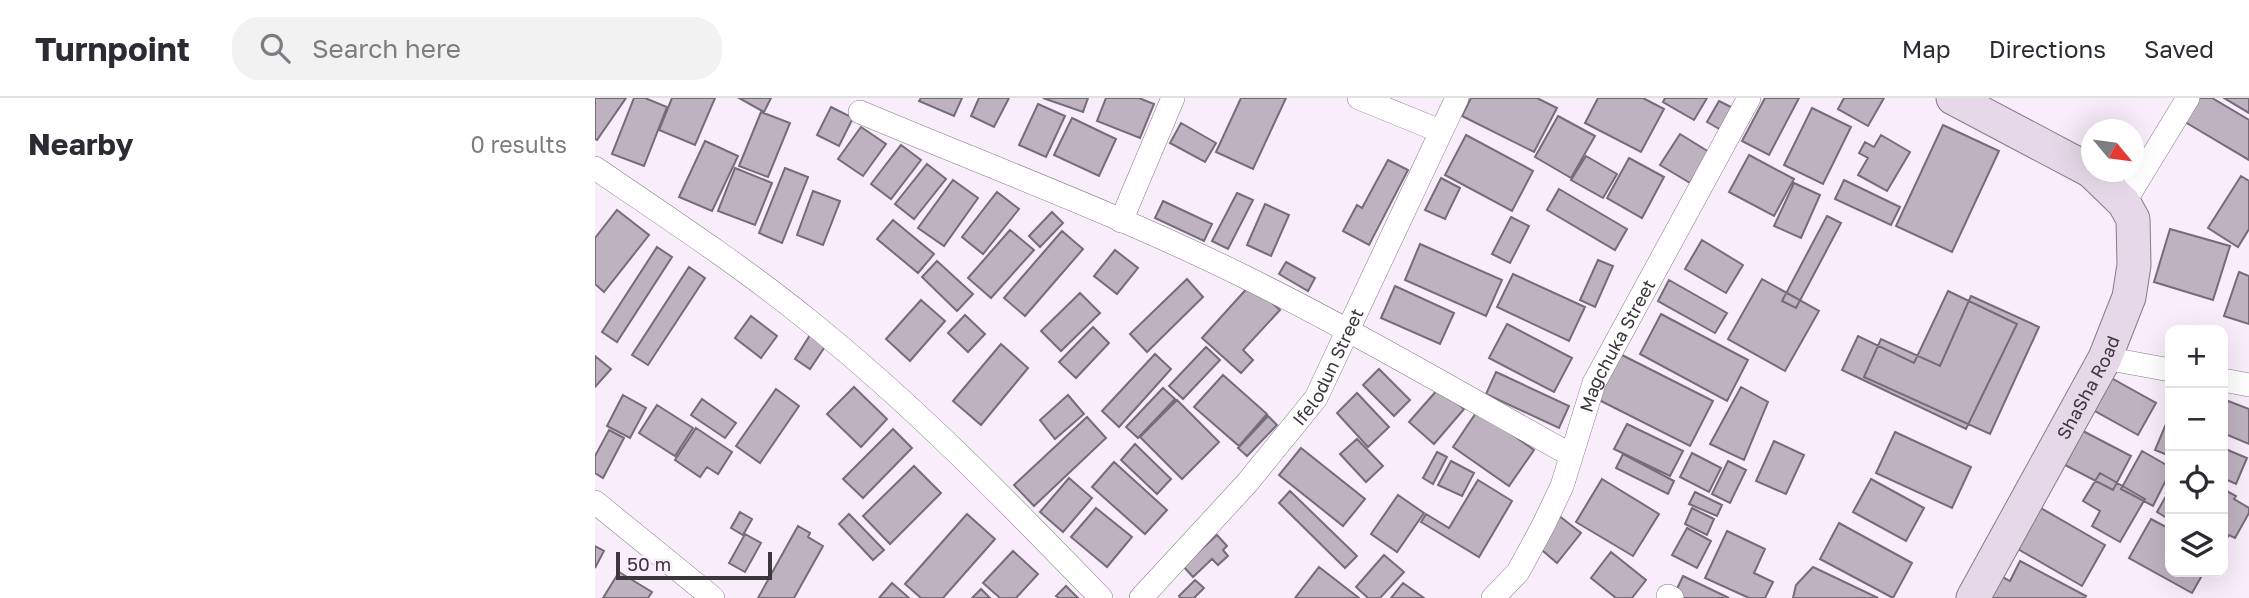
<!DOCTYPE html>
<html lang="en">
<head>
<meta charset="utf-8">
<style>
	:root { --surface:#fff; --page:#f2f2f3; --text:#2b2b33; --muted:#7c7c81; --line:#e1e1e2 }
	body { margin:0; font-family:"Golos Text",sans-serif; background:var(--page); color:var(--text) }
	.controls { position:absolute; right:21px; bottom:21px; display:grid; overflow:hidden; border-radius:14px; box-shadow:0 7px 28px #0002 }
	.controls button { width:63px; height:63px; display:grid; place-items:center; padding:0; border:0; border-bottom:2px solid var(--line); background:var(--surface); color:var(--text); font:35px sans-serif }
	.compass { position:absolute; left:1486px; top:21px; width:63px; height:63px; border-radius:50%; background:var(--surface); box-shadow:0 7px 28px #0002; rotate:119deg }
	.scale { position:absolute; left:21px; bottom:18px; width:156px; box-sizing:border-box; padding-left:7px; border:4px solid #3b363c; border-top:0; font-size:19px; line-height:24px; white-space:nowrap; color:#3b363c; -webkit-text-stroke:5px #f9ecfb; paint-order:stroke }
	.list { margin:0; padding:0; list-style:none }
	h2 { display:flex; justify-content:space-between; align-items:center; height:91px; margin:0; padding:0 28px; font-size:30px }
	h2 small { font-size:23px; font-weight:400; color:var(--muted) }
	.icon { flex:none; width:38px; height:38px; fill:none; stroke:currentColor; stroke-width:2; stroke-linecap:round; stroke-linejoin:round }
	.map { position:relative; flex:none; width:1654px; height:500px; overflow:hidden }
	header { display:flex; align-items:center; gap:42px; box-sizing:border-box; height:98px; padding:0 35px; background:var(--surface); border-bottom:2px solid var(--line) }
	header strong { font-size:33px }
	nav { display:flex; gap:38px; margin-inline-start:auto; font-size:24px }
	.search { width:490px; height:63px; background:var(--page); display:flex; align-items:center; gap:18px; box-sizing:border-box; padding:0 24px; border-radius:28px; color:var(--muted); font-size:26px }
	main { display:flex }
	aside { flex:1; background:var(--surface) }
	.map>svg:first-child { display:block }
	.building { fill:#bfb2c0; stroke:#766b78; stroke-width:2 }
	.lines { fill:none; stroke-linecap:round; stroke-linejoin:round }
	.street-casing { stroke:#867b88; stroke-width:24 }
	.secondary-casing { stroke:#867b88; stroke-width:35 }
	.street { stroke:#fff; stroke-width:23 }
	.secondary { stroke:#e6d8e8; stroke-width:33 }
	.labels { text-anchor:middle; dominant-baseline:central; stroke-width:6; stroke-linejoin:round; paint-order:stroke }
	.street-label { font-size:18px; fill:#3b363c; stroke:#f9ecfb }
</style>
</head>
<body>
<header>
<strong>Turnpoint</strong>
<div class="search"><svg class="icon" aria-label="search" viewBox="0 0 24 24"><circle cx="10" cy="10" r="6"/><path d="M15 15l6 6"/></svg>Search here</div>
<nav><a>Map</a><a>Directions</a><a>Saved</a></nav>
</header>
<main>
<aside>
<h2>Nearby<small>0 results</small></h2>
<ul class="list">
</ul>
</aside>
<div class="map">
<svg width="1654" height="500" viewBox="0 0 1654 500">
	<rect width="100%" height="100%" fill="#f9ecfb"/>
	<!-- building -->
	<path class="building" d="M0,0H31L2,42L0,41Z
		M39,0H50L72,9L49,68L17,56Z
		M77,0H120L100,47L64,32Z
		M144,0H176L169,14Z
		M326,0H367L359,18L324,3Z
		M384,0H414L399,29L376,18Z
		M448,0H493L488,14Z
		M511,0H544L559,6L545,40L502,23Z
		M646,0H691L658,71L621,54Z
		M876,0H942L962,10L939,54L867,18Z
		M1003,0H1048L1069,11L1046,54L990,25Z
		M1070,0H1112L1099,22L1068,4Z
		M1170,0H1204L1174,57L1147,43Z
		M1249,0H1289L1273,28L1243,11Z
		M1604,0H1617L1654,22V62L1590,24Z
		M1629,0H1654V15Z
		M1124,3L1138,10L1126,32L1112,24Z
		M443,6L470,18L451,59L424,47Z
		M236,9L258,20L244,48L222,37Z
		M1217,10L1256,29L1228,86L1189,67Z
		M166,14L195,25L173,79L144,68Z
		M963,18L1000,38L976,80L940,59Z
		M477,20L521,41L504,78L459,57Z
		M586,25L621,45L610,64L575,45Z
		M1348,27L1404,53L1357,154L1301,128Z
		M266,29L291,46L268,78L243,61Z
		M1085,36L1114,54L1095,85L1065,67Z
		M871,37L938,73L917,113L850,77Z
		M1286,37L1315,54L1292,93L1263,77L1273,60L1264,55L1270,44L1279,49Z
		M110,43L143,58L117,113L84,99Z
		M306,47L326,62L296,101L276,86Z
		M1154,57L1199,81L1179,118L1134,94Z
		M991,58L1022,76L1008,100L976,82Z
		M1034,60L1069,79L1047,120L1012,100Z
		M793,62L813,72L774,147L748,133L762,107L767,110Z
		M332,66L351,81L319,121L300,106Z
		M140,70L177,85L160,127L123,113Z
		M190,70L213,79L187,145L164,135Z
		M1646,78L1654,83V131L1643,149L1613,130Z
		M846,80L865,90L850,121L830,112Z
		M358,82L383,100L349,148L323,130Z
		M1249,82L1305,109L1296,127L1240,101Z
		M1199,85L1225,97L1206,140L1179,128Z
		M964,91L1032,131L1020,152L952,112Z
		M218,93L245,103L228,147L202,137Z
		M402,94L424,111L388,156L367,139Z
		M642,95L658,102L633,151L617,143Z
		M568,103L617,126L609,143L560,120Z
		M670,106L694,117L676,158L652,147Z
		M22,112L54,137L9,194L0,186V140Z
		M457,114L468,125L445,149L434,138Z
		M1232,118L1246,125L1201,210L1187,203Z
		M916,119L934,128L915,165L897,156Z
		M298,122L339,156L323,175L282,141Z
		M1575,131L1635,148L1618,202L1559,184Z
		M415,132L439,152L396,200L373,180Z
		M467,133L488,151L430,218L409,200Z
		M1107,142L1148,167L1131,195L1090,171Z
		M825,146L907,182L891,218L810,182Z
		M62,149L77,159L22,244L7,234Z
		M520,152L543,170L522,196L499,178Z
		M1003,162L1018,168L1000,209L985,202Z
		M342,163L378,196L362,213L327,179Z
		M691,164L720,180L713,193L684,176Z
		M94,169L110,180L53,267L37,257Z
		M1644,174L1654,178V226L1629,218Z
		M918,176L990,209L974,243L902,209Z
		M592,181L608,199L552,254L535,236Z
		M1167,181L1224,213L1190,273L1133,241Z
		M1074,182L1132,215L1120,235L1063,203Z
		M656,186L685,212L648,252L658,262L646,275L607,240Z
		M800,188L859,215L845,246L786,220Z
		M1353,193L1422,226L1371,331L1247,272L1263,238L1319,265Z
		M485,195L505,215L466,253L446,233Z
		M1376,198L1444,229L1395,336L1269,279L1286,241L1345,268Z
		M326,202L350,223L315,263L291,241Z
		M1066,216L1153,262L1132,303L1045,256Z
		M370,217L390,236L373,254L353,235Z
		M156,218L182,238L166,260L140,240Z
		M912,226L977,260L959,294L894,260Z
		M498,229L514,245L481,280L464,264Z
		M215,237L231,247L215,271L200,261Z
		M406,246L433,270L386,327L358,303Z
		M611,249L625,262L588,301L574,288Z
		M1023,255L1118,303L1095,348L1000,300Z
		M560,256L576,271L524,329L507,313Z
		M0,258L16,271L0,289Z
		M784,271L815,302L799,318L768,287Z
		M901,274L974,308L964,330L891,296Z
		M1509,276L1561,305L1543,337L1491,308Z
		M628,277L672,316L644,348L599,309Z
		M259,289L292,321L266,349L232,316Z
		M1146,289L1173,304L1149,362L1115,346Z
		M568,290L580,301L543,340L531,329Z
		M844,290L869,311L839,346L814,324Z
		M181,291L204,308L165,365L141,348Z
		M762,295L794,329L773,349L742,315Z
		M28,297L51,310L35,340L12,328Z
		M473,297L489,316L460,341L445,322Z
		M107,301L141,325L130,340L96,317Z
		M1628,301L1654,311V346L1628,335Z
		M582,302L624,344L587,381L545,339Z
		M62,307L98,330L80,358L44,335Z
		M883,312L939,352L914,388L858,349Z
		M673,318L682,327L652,358L643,350Z
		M492,319L511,340L439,408L419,387Z
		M1032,326L1088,353L1075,378L1019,351Z
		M1571,326L1575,327V358L1560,352Z
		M101,330L137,354L123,376L112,369L105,379L80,362Z
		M298,331L317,350L268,400L248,381Z
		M14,332L29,340L8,380L0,375V358Z
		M1488,333L1536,358L1518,392L1470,367Z
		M1300,334L1376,369L1357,410L1281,375Z
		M762,341L788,368L771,384L745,356Z
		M1179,343L1209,357L1191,396L1161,383Z
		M540,346L576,381L562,396L526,362Z
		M706,350L770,401L748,428L684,377Z
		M1628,350L1652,360L1641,386L1628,380Z
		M1547,353L1575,369V374L1558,408L1526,391Z
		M842,354L852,359L838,386L828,380Z
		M1097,355L1126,370L1114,394L1085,379Z
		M1028,356L1079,383L1073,396L1021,370Z
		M856,363L879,375L867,398L843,387Z
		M1133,363L1151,372L1135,405L1117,396Z
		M519,364L572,412L550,436L497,389Z
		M319,368L346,395L295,446L268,418Z
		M1505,375L1550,401L1525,444L1497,428L1505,413L1488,403Z
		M474,380L497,400L468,434L445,414Z
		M1007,381L1064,416L1038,458L981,424Z
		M1276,381L1329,410L1311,443L1258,414Z
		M883,382L917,403L884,459L826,424L831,416L854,430Z
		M1575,391V422L1562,414Z
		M1628,391L1641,398L1639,401L1654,410V415L1640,440L1634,437L1628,447Z
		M695,393L762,458L750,470L684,405Z
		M1100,394L1127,407L1122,418L1094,406Z
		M803,397L829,415L802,454L776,436Z
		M1444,409L1510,447L1487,488L1421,450Z
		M501,410L537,439L512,469L476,439Z
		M1097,410L1119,421L1112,437L1090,426Z
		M145,414L157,421L148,437L136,430Z
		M254,416L289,452L278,462L244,426Z
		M372,416L400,441L348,500H326L310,486Z
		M963,417L986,435L962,465L940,446Z
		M1556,421L1575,431V474H1609L1597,495L1534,460Z
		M1244,425L1317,465L1298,500L1225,461Z
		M203,428L215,435L213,439L228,448L199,500H163Z
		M1092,430L1116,443L1102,470L1077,457Z
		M1132,433L1170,451L1159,475L1178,484L1170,500H1154L1110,480Z
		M150,436L166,445L150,474L134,465Z
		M622,437L632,448L628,452L633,458L623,467L617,461L598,479L588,468Z
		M0,448L9,453L0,470Z
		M418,453L443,476L421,500H405L388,485Z
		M1016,454L1051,482L1037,500H1021L996,480Z
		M789,457L809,474L785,500H773L761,489Z
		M1425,463L1491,498L1490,500H1385L1399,474L1415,483Z
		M724,469L764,500H700Z
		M1218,469L1283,500H1198L1201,487Z
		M24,474L57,494L53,500H8Z
		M1088,478L1134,500H1086L1079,497Z
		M600,482L609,490L599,500H585L584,498Z
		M297,485L314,500H284Z
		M808,485L829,500H796Z
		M471,488L483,500H464L461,498Z
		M386,491L395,500H377Z"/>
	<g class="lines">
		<!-- street casing -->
		<g class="street-casing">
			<g id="street">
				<path d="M764,0L845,33"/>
				<path d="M265,14C393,68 525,117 650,179C761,234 868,297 976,357"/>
				<path d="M0,70C72,119 145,167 213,222C318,306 412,403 506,500"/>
				<path d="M1529,105L1593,0"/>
				<path d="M526,123L578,0"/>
				<path d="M1510,260L1575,272"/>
				<path d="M1628,282L1654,287"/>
				<path d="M0,404L118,500"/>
				<path d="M1073,498L1077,500"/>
				<path id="s1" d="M546,500L652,385L721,300L862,0"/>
				<path id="s2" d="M898,500L923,474L948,428L967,388L999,285L1154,0"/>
			</g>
		</g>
		<!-- secondary casing -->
		<g class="secondary-casing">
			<g id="secondary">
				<path d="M1358,0L1496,73"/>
				<path id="s3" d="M1378,500L1510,260L1534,199L1539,167L1538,121L1529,105L1497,74"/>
			</g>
		</g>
		<!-- street -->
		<use href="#street" class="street"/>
		<!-- secondary -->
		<use href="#secondary" class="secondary"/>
	</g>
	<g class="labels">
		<!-- street labels -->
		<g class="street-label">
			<text stroke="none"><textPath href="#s2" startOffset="284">Magchuka Street</textPath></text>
			<text stroke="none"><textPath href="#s1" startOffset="299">Ifelodun Street</textPath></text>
			<text stroke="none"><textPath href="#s3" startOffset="240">ShaSha Road</textPath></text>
		</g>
	</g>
</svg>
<div class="controls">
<button>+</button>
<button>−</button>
<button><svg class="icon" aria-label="locate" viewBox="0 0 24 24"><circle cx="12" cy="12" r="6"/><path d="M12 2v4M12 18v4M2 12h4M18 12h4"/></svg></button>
<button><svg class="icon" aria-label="layers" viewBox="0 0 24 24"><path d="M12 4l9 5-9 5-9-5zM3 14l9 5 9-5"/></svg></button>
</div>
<svg class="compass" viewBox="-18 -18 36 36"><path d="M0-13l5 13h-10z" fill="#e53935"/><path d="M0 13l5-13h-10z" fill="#7c7c81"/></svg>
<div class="scale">50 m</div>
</div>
</main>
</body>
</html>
